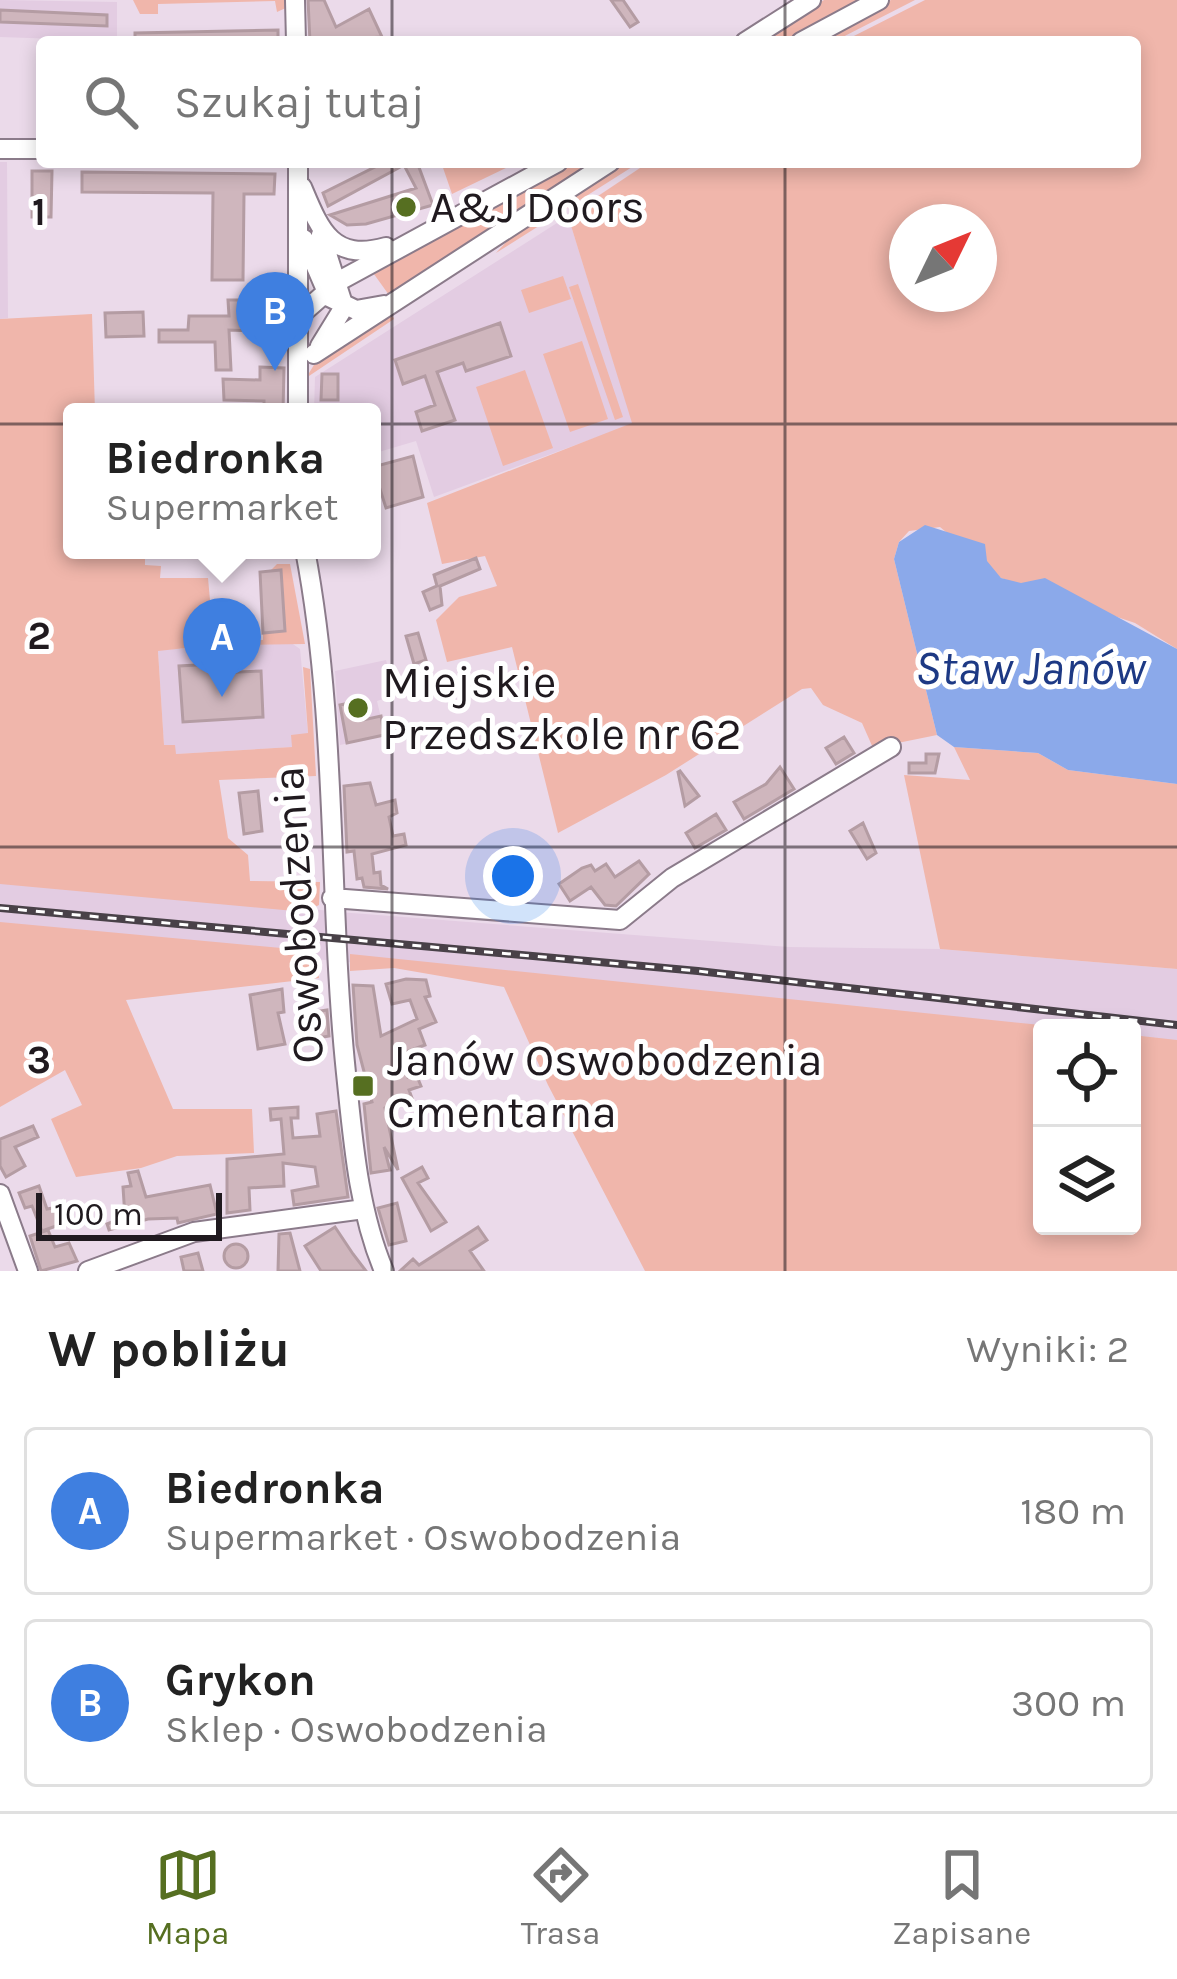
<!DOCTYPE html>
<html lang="pl">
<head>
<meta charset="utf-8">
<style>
	:root { --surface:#fff; --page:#f6f6f6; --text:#222; --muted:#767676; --line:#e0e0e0; --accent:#566f21 }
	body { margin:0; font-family:Karla,sans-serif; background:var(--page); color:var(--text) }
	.controls { position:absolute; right:36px; bottom:36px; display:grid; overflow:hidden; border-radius:12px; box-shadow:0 6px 18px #0003 }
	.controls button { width:108px; height:108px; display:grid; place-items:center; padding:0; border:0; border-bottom:3px solid var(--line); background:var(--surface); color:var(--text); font:60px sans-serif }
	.compass { position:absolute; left:889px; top:204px; width:108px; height:108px; border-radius:50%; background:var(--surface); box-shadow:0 6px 18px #0003; rotate:47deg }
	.scale { position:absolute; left:36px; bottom:30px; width:186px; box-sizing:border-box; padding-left:12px; border:6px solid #201a1f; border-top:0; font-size:33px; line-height:42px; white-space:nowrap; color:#201a1f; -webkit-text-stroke:9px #fff; paint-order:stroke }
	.you { position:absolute; left:513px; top:876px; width:42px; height:42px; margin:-30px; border:9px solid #fff; border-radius:50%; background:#1a73e8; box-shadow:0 0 0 18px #1a73e833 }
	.badge { display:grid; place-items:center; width:78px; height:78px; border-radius:50%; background:var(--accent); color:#fff; font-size:39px; font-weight:700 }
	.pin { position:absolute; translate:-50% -99px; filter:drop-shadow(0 3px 6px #0008) }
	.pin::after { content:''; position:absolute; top:63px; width:42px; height:36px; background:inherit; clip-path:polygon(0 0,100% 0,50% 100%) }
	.popup { position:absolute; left:63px; top:403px; width:318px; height:156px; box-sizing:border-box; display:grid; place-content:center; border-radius:12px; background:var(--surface); filter:drop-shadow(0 3px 9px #0005); font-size:39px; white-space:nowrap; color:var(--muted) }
	.popup b { font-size:45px; color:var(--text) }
	.popup::after { content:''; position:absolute; left:50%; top:100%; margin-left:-24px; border:24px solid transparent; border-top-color:var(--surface) }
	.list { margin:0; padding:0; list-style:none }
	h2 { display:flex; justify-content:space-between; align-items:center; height:156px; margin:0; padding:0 48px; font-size:51px }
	h2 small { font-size:39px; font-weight:400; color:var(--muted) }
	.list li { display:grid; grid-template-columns:78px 1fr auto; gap:36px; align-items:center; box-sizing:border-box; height:168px; margin:0 24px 24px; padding:0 24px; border:3px solid var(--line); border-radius:12px }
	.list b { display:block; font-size:45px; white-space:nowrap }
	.list p { margin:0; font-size:39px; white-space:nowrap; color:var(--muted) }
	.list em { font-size:39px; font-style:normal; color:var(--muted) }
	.icon { flex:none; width:66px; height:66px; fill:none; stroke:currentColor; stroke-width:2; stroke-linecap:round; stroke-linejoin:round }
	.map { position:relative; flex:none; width:1177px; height:1271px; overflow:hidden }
	.search { position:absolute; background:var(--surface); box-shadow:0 6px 18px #0003; left:36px; right:36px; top:36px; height:132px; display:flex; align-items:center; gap:30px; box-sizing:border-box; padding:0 42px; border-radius:12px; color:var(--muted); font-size:45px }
	.sheet { height:540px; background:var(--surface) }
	nav { display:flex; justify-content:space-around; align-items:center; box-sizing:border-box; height:168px; border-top:3px solid var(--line); background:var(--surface); font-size:33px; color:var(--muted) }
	nav a { display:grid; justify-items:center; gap:6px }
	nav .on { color:var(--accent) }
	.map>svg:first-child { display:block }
	.built { fill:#e3cce2 }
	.green { fill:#f0b6ab; fill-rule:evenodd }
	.water { fill:#8ba9ea }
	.building { fill:#cfb6bd; stroke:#b49ca3; stroke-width:3 }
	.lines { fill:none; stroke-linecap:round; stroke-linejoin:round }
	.minor-casing { stroke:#8b7b8a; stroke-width:22 }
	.minor { stroke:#fff; stroke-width:18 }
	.rail-casing { stroke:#494148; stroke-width:8 }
	.rail { stroke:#fff; stroke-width:3; stroke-dasharray:9; stroke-linecap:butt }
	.grid { fill:none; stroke:#201a1f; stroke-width:3; stroke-opacity:0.55 }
	.poi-dot { fill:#566f21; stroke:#fff; stroke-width:4.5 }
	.labels { text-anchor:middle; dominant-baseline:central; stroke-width:10; stroke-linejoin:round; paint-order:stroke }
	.poi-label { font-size:45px; fill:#201a1f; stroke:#fff; text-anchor:start }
	.street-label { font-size:45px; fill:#201a1f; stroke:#fff }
	.water-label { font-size:48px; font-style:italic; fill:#1d3984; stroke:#fff }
	.grid-label { font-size:39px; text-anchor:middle; font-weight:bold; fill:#201a1f; stroke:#fff; stroke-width:10; stroke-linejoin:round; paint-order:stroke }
</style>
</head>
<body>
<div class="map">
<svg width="1177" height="1271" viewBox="0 0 1177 1271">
	<rect width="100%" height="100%" fill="#ebdaea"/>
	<!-- built -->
	<path class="built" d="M0,0L117,2V41L0,37Z
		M0,162H7L8,318L0,319Z
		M568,216L633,424L434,497L416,441L372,454V412H314L315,377Z
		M290,642L300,649L308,734L292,747L176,754L164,746L158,650Z
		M386,660L395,695L377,701L385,735L340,745L335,671Z
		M0,874L339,912L789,947L940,949L1177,969V1048L1132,1044V1028H1042L0,929Z"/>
	<!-- green -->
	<path class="green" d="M133,0H289L290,6L277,12L275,1L158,4V14H140Z
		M824,0H863L786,42H758Z
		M891,0H915L833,42H812Z
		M925,0H1177V649L1135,623L1001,578L940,527L909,531L899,542L894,559L937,735L873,748L862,723L823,705L811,688L802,689L666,775L558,833L512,647L447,662L436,620L459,597L497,586L485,556L442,564L427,503L632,423L568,216L649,162H1135V42H842ZM907,222H979V294H907Z
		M441,162H518L452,194Z
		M570,162H598L389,295L371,270Z
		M622,162H640L496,253L518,229Z
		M563,276L571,299L529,313L521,290Z
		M578,284L623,417L615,420L569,287Z
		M390,310L394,319L306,378L320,355Z
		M92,314L95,412H72V550H145V565L161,566L160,578H208L214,645L158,651L164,745H175L176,754L292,747L291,735L308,733L303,667L310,669L316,776L219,780L228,838L248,855L250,881L320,882L319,905L305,912L0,884V319Z
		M582,341L608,419L570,432L543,354Z
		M525,370L553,448L503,466L476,387Z
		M277,564H290L305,644L239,645L241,640H263V633L285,631L281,571H270Z
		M954,747L1038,753L1068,770L1177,784V969L940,949L904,775L970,780Z
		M0,922L314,951L319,978L126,1000L173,1109H252L254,1153L177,1156L141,1168L76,1177L51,1119L82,1105L65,1070L0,1107Z
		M350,954L1070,1028H1042V1226H1132V1035L1177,1040V1271H645L548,1085L504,987L394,968L350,971Z"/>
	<!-- water -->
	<path class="water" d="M925,525L985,544L987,561L1001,578L1021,583L1045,578L1177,649V784L1068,770L1038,753L954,747L937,735L894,559L899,542Z"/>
	<!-- building -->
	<path class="building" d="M308,0H324L336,27L369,9L382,37L310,42Z
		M611,0H623L638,22L630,27Z
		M0,10L107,15V26L0,22Z
		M278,30V42H135V33Z
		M385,162H417L433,205L366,224L347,225L330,215L416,188L404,165L328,206L323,193Z
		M32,171H52L51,217H32Z
		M82,172L275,174L274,194H244L243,280H212L213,193L82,192Z
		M228,300H245L246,319L265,320L271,305H284V332L229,330L231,370H216L215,342H159V330H188L189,316H229Z
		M143,312L144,336L106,337L105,313Z
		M500,323L511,356L466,371L463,363L437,372L455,420L422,431L416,412L435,405L425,376L403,384L395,360Z
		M260,367L284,368L283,412H264V401L224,400L223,379L260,380Z
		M322,374H338V400H321Z
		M413,456L423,497L386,508L373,467Z
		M476,558L480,569L440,586L442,605L430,610L423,592L437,586L434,575Z
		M281,570L285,631L263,633L260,572Z
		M418,633L426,660L414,664L406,636Z
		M215,664V673L261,671L263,717L183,722L179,666Z
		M359,701L363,720L381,716L384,735L347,743L340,705Z
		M844,737L854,753L836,764L826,748Z
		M926,754H939L935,773H909V763H926Z
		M780,767L794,789L744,819L734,802L766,784Z
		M680,771L699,796L685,806L678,772Z
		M370,783L376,805L395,800L397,813L389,817L393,836L404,834L406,845L372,854L374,873L380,872L381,885L388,889L364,887L362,878L357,879L354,851L347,852L344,786Z
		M258,791L262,831L244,834L239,793Z
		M716,814L726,830L695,848L686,833Z
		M863,823L876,853L867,859L850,831Z
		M639,861L649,874L616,906L605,905L591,887L570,901L559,884L582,868L591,865L595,871L606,864L615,877Z
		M406,979L426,980L430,996L425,997L436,1022L419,1029L425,1045L403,1053L408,1077L416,1074L421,1086L409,1090L412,1098L385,1108L398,1170L384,1147L390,1170L371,1173L364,1104L372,1102L357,1045L353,985L373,986L381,1036L417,1019L410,1000L392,1004L386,984Z
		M282,989L284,1012L278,1013L285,1044L258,1049L250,995Z
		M327,1010L329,1036L312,1039L307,1013Z
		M298,1107V1118H291L293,1138L320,1136L317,1114L336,1111L348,1197L294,1205L292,1191L318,1186L315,1167L283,1163L284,1186L249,1188L250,1210L227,1213V1159L284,1154L281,1119L271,1120L270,1109Z
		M33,1126L38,1137L15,1147L25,1166L6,1177L0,1166V1139Z
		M422,1167L428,1178L418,1183L446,1222L431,1231L402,1178Z
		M138,1171L146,1197L210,1185L217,1214L178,1223L177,1218L148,1219L109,1230L107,1224L125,1217L123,1187L131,1186L128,1173Z
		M39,1186L47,1209L70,1205L73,1220L42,1231L32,1206L25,1208L19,1193Z
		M397,1203L406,1241L389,1245L378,1208Z
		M335,1227L353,1254L366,1271H321L305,1246Z
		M478,1227L487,1240L470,1251L484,1271H400L413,1259L419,1265Z
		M48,1230L55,1247L69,1243L77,1261L41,1271L30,1236Z
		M290,1233L300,1271H278L279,1234Z
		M224 1256a12 12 0 1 1 24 0a12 12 0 1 1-24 0Z
		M198,1253L203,1271H184L181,1257Z"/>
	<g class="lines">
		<!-- minor casing -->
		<g class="minor-casing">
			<path id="minor" d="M295,0L296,42
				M745,42L811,0
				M801,42L879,0
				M0,149H42
				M302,187C320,230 332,262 386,247
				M304,239L329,297L356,310L384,305
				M298,317L339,281L558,162
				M320,346L344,307L321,235
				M314,354L610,162
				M298,412V162
				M305,550C338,722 328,899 346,1073C353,1140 358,1209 384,1271
				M332,898L620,920L672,878L891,747
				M0,1194L28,1271
				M88,1271L194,1232L364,1209"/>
		</g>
		<!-- minor -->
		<use href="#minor" class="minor"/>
		<!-- rail casing -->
		<g class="rail-casing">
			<path id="rail" d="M0,908L698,971L1177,1025"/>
		</g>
		<!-- rail -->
		<use href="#rail" class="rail"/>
	</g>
	<!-- grid -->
	<path class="grid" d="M392,0V42M785,0V42M392,162V1271M785,162V1271M0,424H1177M0,847H1177"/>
	<!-- markers -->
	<g class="poi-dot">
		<circle cx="406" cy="207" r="12"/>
		<circle cx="358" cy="708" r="12"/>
		<rect x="351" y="1074" width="24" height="24" rx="6"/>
	</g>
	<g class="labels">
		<!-- poi labels -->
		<g class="poi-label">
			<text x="430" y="207">A&amp;J Doors</text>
			<text x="382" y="682">Miejskie<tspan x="382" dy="52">Przedszkole nr 62</tspan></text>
			<text x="387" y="1060">Janów Oswobodzenia<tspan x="387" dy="52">Cmentarna</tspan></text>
		</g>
		<!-- street labels -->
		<g class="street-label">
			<text transform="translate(298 915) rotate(-94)">Oswobodzenia</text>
		</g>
		<!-- water labels -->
		<g class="water-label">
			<text x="1030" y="668">Staw Janów</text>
		</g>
	</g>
	<g class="grid-label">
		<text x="39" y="225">1</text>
		<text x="39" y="649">2</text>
		<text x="39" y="1073">3</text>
	</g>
</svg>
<div class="controls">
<button><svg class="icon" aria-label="locate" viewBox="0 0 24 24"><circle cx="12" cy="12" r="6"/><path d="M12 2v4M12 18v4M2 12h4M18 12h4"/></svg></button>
<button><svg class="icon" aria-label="layers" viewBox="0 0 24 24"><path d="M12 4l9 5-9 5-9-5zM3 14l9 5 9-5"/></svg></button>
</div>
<svg class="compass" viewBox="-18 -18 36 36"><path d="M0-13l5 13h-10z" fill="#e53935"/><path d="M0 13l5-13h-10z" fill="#767676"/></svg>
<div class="scale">100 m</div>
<div class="you"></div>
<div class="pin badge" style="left:222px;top:697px;background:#3f7fe0">A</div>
<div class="popup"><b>Biedronka</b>Supermarket</div>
<div class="pin badge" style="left:275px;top:371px;background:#3f7fe0">B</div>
<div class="search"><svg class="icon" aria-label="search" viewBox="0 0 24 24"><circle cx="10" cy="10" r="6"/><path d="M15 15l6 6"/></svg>Szukaj tutaj</div>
</div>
<section class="sheet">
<h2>W pobliżu<small>Wyniki: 2</small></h2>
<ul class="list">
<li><span class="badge" style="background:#3f7fe0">A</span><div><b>Biedronka</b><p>Supermarket · Oswobodzenia</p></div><em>180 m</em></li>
<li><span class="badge" style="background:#3f7fe0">B</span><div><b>Grykon</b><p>Sklep · Oswobodzenia</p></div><em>300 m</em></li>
</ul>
</section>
<nav>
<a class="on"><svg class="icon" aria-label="map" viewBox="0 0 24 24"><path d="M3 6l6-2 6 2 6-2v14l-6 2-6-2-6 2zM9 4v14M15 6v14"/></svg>Mapa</a>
<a><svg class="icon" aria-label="directions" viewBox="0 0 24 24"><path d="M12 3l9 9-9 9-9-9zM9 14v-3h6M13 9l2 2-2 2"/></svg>Trasa</a>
<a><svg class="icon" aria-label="saved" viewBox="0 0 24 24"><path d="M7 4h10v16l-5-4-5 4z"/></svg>Zapisane</a>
</nav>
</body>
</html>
